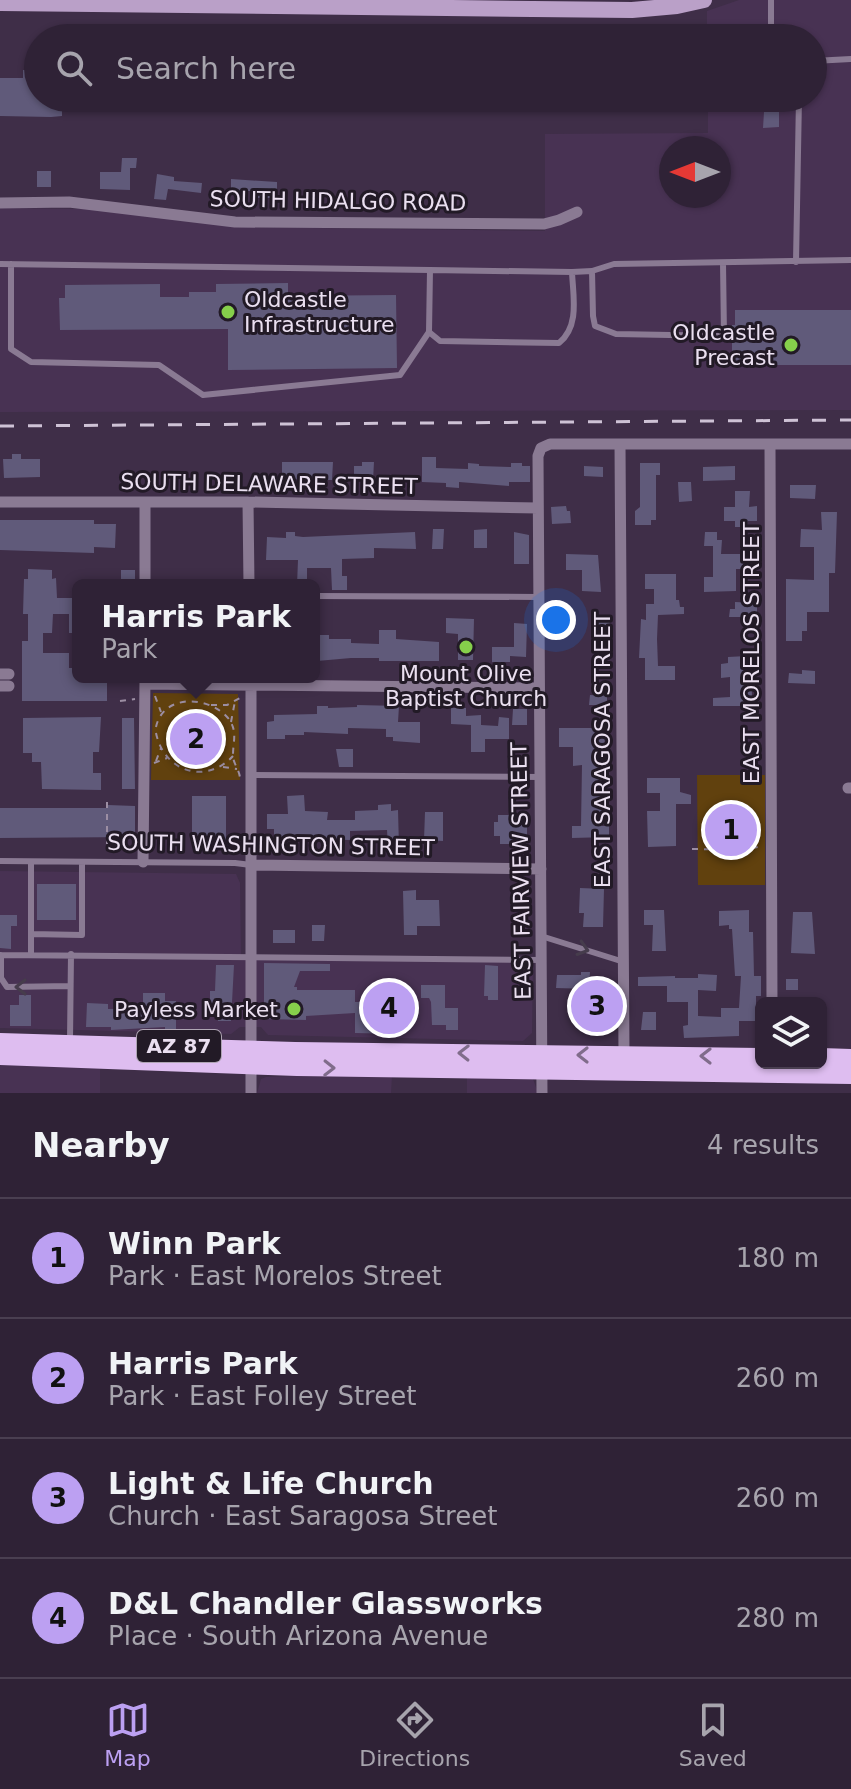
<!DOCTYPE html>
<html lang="en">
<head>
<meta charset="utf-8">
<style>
	:root { --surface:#2f2236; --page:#3b2f42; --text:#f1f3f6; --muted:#a7a4ad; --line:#4a3f51; --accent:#bca0f2 }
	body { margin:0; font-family:"DejaVu Sans",sans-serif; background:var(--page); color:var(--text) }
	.controls { position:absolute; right:24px; bottom:24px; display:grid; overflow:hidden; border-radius:12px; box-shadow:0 2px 6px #0004 }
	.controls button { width:72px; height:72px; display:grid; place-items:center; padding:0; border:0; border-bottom:2px solid var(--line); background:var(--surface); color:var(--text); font:40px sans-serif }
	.compass { position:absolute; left:659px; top:136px; width:72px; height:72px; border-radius:50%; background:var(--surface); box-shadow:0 2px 6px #0004; rotate:270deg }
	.you { position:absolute; left:556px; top:620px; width:28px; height:28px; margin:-20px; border:6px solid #fff; border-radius:50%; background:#1a73e8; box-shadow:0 0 0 12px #1a73e833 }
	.badge { display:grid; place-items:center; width:52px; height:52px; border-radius:50%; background:var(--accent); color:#111; font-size:26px; font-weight:700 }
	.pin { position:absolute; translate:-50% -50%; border:4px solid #fff; box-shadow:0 2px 8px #0006 }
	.popup { position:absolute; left:72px; top:579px; width:248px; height:104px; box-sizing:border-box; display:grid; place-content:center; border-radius:12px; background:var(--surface); filter:drop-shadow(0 2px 6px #0005); font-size:26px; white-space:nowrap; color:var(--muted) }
	.popup b { font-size:30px; color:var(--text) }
	.popup::after { content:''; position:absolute; left:50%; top:100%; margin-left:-16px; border:16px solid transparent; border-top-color:var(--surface) }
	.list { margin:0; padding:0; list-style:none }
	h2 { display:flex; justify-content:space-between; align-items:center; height:104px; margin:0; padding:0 32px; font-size:34px }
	h2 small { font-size:26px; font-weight:400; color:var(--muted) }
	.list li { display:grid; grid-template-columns:52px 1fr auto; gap:24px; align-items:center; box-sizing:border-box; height:120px; padding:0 32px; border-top:2px solid var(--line) }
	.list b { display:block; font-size:30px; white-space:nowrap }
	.list p { margin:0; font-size:26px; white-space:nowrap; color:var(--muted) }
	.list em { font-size:26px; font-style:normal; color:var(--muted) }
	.icon { flex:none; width:44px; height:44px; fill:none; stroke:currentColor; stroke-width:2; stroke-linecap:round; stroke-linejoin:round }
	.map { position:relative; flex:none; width:851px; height:1093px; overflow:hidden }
	.search { position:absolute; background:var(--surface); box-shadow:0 2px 6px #0004; left:24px; right:24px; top:24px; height:88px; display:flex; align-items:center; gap:20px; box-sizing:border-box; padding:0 28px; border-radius:44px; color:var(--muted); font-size:30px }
	.sheet { height:584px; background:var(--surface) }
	nav { display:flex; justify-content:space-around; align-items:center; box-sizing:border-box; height:112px; border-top:2px solid var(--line); background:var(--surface); font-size:22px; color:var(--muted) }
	nav a { display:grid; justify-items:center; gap:4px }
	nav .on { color:var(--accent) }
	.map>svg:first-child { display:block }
	.built { fill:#483253; fill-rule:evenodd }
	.green { fill:#61410e }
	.building { fill:#605a7a }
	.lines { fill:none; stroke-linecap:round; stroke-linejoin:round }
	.path { stroke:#9c8ea3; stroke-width:2; stroke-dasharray:6 6; stroke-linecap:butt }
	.lane { stroke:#8a7a93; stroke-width:6 }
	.street { stroke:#8a7a93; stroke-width:11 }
	.secondary { stroke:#baa0c8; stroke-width:16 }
	.primary { stroke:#debdf0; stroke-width:18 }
	.rail { stroke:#cec2d5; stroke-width:3; stroke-dasharray:14 14; stroke-linecap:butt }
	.oneway { stroke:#463c4c }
	.oneway2 { stroke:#806c8b }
	.poi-dot { fill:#86cf4b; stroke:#221a26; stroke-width:3 }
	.labels { text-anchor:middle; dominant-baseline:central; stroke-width:6; stroke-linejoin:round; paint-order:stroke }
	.shield { fill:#221a26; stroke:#aea4b3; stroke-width:2 }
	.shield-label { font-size:20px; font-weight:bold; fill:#eadff0 }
	.street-label { font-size:22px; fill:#eadff0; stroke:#221a26 }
	.poi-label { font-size:22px; fill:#eadff0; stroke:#221a26; text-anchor:end }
</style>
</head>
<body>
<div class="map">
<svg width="851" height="1093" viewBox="0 0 851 1093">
	<rect width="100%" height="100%" fill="#3f2e48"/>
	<!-- built -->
	<path class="built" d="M739,0H851V410L0,412V208L88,209L240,227L545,231V134L708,133V98H813V38H707V11ZM671,148H719V196H671Z
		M0,871L236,874L240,883L241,955L533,958L532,1033L523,1041L268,1035L261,1027H240L231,1034L0,1028Z
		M0,1063L100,1066V1093H0Z
		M317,1075L392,1076L391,1093H257L261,1079L266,1077Z
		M467,1077L533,1079L538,1093H467Z"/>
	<!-- green -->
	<path class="green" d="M153,693L238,694L240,780H151Z
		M697,775H765V885H698Z"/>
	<!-- building -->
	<path class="building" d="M38,64V98H85L84,107L62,106V116L51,117L0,116V78H23V70H32Z
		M622,98H658V106H650V109H622Z
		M764,112H779V127L763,128Z
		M122,158H137L136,168H130V190L100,189V172H121Z
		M37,171H51V187H37Z
		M157,174L174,177V181L202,183L201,193L168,189L166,200L154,199Z
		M231,179L277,182V198H258V191H231Z
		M288,283V296L396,295L397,368L228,370V329L60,330L59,298H65V285L160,284V297H189V292H216V284Z
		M735,310H851V365H732V325H735Z
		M12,454H21V459H40V477L4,478L3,459H12Z
		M422,457H436V468L468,469V463L479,464V466L511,467V463H522V466H530V482H509V486L459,482V488L446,487V483L422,482Z
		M282,462H333L332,480L282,479Z
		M362,462H374L373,481L354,480V466H362Z
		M640,463H660V475H656V520H651V525H635V511L640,507Z
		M584,466L603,467V477L584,476Z
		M735,466V480L703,481V467Z
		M678,482H691L692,501L679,502Z
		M790,485H816L815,499L790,498Z
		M735,491H750L749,507L757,506V521H748V527H735V521H724V507H735Z
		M566,506L567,511H570L571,523L552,524L551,507Z
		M821,512H837L835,573H829V612H807V631H802V641H786V579L814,580V547H800L801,529L822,530Z
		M0,520H94V524H116L115,548L94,547V553L0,550Z
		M433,529H444L443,549H432Z
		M487,529V548H474V530Z
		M286,532H295V536L303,537L415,532L416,549L374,548V558L342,559V576H347V590H332L331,568H307V585H297L298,560H266L267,537L286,538Z
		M514,532L529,535V564H514Z
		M705,532H717V540H722L721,554H746L742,569H736V591L704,592V577H713V546H704Z
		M566,554L598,555L601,592L582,591V570H566Z
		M28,569L52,570V579L56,578L57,598H78V633H69V614H53L52,633H43V653H69V668H78V677H107V701H22V641H28V614H23L24,579H28Z
		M121,570H135V585H121Z
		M645,574H676V600H679L680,607H684V614L658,615L657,639L658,666H675V680H645V658H639L641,619L646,620V604H654V589H645Z
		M735,602L757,603V617H729L730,609H735Z
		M551,617H564V628H551Z
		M596,617L610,618L609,633H596Z
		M446,618L474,619L473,660H458V634L446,633Z
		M514,623L527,624L526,657L510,656V662H492V647H514Z
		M379,630H396V639L439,642V661H379V658H351L317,661L316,635H329V639H351V643L379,644Z
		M747,656V660H758V669H751L752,697H759V706H713V698L730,697V677L721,678V664L728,663V657Z
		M802,670L815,671V684L788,683L789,673L802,674Z
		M590,695L607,696V705H589Z
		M357,705L399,706L398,722H420V743L393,741V737H386V729L348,728V734L304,732V735H285V739H267V722L274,721V715L317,714V706H328V708L357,707Z
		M451,708H466V716L481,715V725L498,726L499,717L509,718V739H485V752H471V725L451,724Z
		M513,709H527V725H512Z
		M101,717L99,752H93V773H101V790L42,789L41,762H32V753H23V718Z
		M122,718H134L135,789H122Z
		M559,728H604L606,771H603L602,826H609V837L572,838V826H581L582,765L573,766V747H559Z
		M336,749H353V767H339Z
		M647,778H680V792L691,795V804H676V846L648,847L647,811H660V793H647Z
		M304,795L305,811L328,812L327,820H355V811L378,810V805L391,804V811L398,810L399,847H388L387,830L350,831V840L274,838V829H267V814H288L287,796Z
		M192,796H226V843L192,844Z
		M108,805L135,806V837L0,838V808H108Z
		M425,812H443V841L424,840Z
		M498,815H511V825H527V844H500V836H494V822H498Z
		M37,884H76V920H37Z
		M580,888L604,889L603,927H583L584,913H579Z
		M416,890V900H439L440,926H417V935H404L403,891Z
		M644,910H664L666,951H652L653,925H644Z
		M749,910V932H753L754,976H761V996H756V1021H739V1036L684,1038L683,1026L688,1025V1002H667V986H638V977L675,976V978H698V974L717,975L716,991L698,990V1016L721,1017V1008H739L741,976H735L732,929H729V925L719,926V911Z
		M793,912H812L815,954L791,953Z
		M0,915H17V926H11V949L0,948Z
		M312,925H325L324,941H312Z
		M273,930H295V943H273Z
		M264,963L330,964V971H300L294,987H297V990H355V1002H378L379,992H398L400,1016L396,1020V1034L355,1033V1013L306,1016V1020L264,1019Z
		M216,965H234L231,1021H218V1012H206V1001H210V991H215Z
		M485,965L498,966V1000H488V996H484Z
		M581,972H590L589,989L556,988L557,975H581Z
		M786,979H798V990H786Z
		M421,985H445V1008H458V1030H446V1025H432L431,1002L429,998H421Z
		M590,986H606L605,1026L589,1025Z
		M143,993H165V1001H176V1030H165V1027L111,1030V1027H86L87,1003L108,1004V1009H143Z
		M19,995H31V1026H10V1005H19Z
		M643,1012H656V1030H641Z"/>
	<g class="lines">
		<!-- path -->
		<path class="path" d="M155,696L161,712
			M120,701L135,699
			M211,705H227L240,698
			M231,722L235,701
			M156,727C163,694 208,695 228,718C238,731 233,741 233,755C233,764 240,770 240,779
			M156,733C164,772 206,785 233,756
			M156,761L161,748
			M154,763L167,758
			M223,767L237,769
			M107,802V847
			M692,849L743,850L762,846"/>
		<!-- lane -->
		<path class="lane" d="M771,0V38
			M813,61L851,59
			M771,102V98
			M796,262L799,98
			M0,264L430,270L429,332L400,375L203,395L159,365L31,362L11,349V264
			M430,270L572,272L592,271L614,264L851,260
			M592,271L593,316L595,326L616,334L724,336L723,263
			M429,332L440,341L559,343C580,326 573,296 572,272
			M314,596L538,597
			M251,775L540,777
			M0,861L235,863L251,865
			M31,862V955
			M31,934L82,935V862
			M541,936L624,962
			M0,955L542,960
			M1,955V978L7,987L70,986
			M70,1040L71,954"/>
		<!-- street -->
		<path class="street" d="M0,203L69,202L235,222L544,224L559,220L577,212
			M620,444L624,1055
			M770,446L772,1003
			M0,502H248L538,508
			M248,502L249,585
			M145,503V585
			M0,674H9
			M251,677V1093
			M145,684L539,688
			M0,686H9
			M848,788H851
			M143,862L145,679
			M251,865L541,869
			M542,1093L538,456L541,448L550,444H851"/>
		<!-- secondary -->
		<path class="secondary" d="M0,3L632,10L677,6L704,0"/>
		<!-- primary -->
		<path class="primary" d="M0,1042L295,1051L761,1057
			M0,1056L297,1067L851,1075
			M821,1057L851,1058"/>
		<!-- rail -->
		<path class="rail" d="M0,426L851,420"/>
	</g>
	<!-- one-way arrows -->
	<defs><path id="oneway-chevron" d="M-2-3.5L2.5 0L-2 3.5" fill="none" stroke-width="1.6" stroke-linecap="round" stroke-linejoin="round" transform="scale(2)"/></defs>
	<g class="oneway">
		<use href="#oneway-chevron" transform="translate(583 949) rotate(17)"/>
		<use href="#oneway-chevron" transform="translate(21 987) rotate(180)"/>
	</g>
	<g class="oneway2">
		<use href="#oneway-chevron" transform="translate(464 1053) rotate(-179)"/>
		<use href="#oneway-chevron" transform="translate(583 1055) rotate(-180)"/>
		<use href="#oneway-chevron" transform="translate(706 1056) rotate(-180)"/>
		<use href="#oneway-chevron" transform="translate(329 1068) rotate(1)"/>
	</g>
	<!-- markers -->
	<g class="poi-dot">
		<circle cx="228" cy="312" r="8"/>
		<circle cx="791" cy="345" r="8"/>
		<circle cx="466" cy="647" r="8"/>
		<circle cx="294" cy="1009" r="8"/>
	</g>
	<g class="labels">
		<!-- shield labels -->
		<rect class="shield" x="137" y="1030" width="84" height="32" rx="6"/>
		<g class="shield-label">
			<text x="179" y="1046">AZ 87</text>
		</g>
		<!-- street labels -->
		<g class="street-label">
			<text transform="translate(338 201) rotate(1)">SOUTH HIDALGO ROAD</text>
			<text transform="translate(269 484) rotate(1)">SOUTH DELAWARE STREET</text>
			<text transform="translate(751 653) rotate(-90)">EAST MORELOS STREET</text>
			<text transform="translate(602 750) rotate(-90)">EAST SARAGOSA STREET</text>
			<text transform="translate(271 845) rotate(1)">SOUTH WASHINGTON STREET</text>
			<text transform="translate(521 871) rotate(-91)">EAST FAIRVIEW STREET</text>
		</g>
		<!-- poi labels -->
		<g class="poi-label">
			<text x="244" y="299" text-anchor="start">Oldcastle<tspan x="244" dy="25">Infrastructure</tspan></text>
			<text x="775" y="332">Oldcastle<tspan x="775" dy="25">Precast</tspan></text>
			<text x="466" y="673" text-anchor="middle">Mount Olive<tspan x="466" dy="25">Baptist Church</tspan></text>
			<text x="278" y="1009">Payless Market</text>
		</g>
	</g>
</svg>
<div class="controls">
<button><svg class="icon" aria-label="layers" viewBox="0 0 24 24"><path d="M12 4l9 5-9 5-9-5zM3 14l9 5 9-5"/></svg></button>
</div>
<svg class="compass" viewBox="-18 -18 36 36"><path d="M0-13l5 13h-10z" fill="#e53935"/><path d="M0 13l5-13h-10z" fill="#a7a4ad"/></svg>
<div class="you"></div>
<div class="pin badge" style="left:731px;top:830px">1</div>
<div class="pin badge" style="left:196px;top:739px">2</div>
<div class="popup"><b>Harris Park</b>Park</div>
<div class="pin badge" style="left:597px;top:1006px">3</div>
<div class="pin badge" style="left:389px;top:1008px">4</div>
<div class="search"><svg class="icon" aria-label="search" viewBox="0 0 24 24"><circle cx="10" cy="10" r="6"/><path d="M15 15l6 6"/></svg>Search here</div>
</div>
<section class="sheet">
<h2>Nearby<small>4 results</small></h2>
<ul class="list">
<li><span class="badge">1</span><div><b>Winn Park</b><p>Park · East Morelos Street</p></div><em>180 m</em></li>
<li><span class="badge">2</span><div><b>Harris Park</b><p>Park · East Folley Street</p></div><em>260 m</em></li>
<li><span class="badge">3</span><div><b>Light &amp; Life Church</b><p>Church · East Saragosa Street</p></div><em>260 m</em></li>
<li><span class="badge">4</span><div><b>D&amp;L Chandler Glassworks</b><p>Place · South Arizona Avenue</p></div><em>280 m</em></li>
</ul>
</section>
<nav>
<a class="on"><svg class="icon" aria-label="map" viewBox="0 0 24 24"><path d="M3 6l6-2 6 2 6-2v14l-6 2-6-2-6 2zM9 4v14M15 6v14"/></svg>Map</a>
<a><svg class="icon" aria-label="directions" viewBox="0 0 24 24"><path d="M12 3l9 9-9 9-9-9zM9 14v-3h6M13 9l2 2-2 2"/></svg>Directions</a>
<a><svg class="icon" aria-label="saved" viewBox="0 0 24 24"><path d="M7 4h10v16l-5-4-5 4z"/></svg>Saved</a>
</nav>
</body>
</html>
